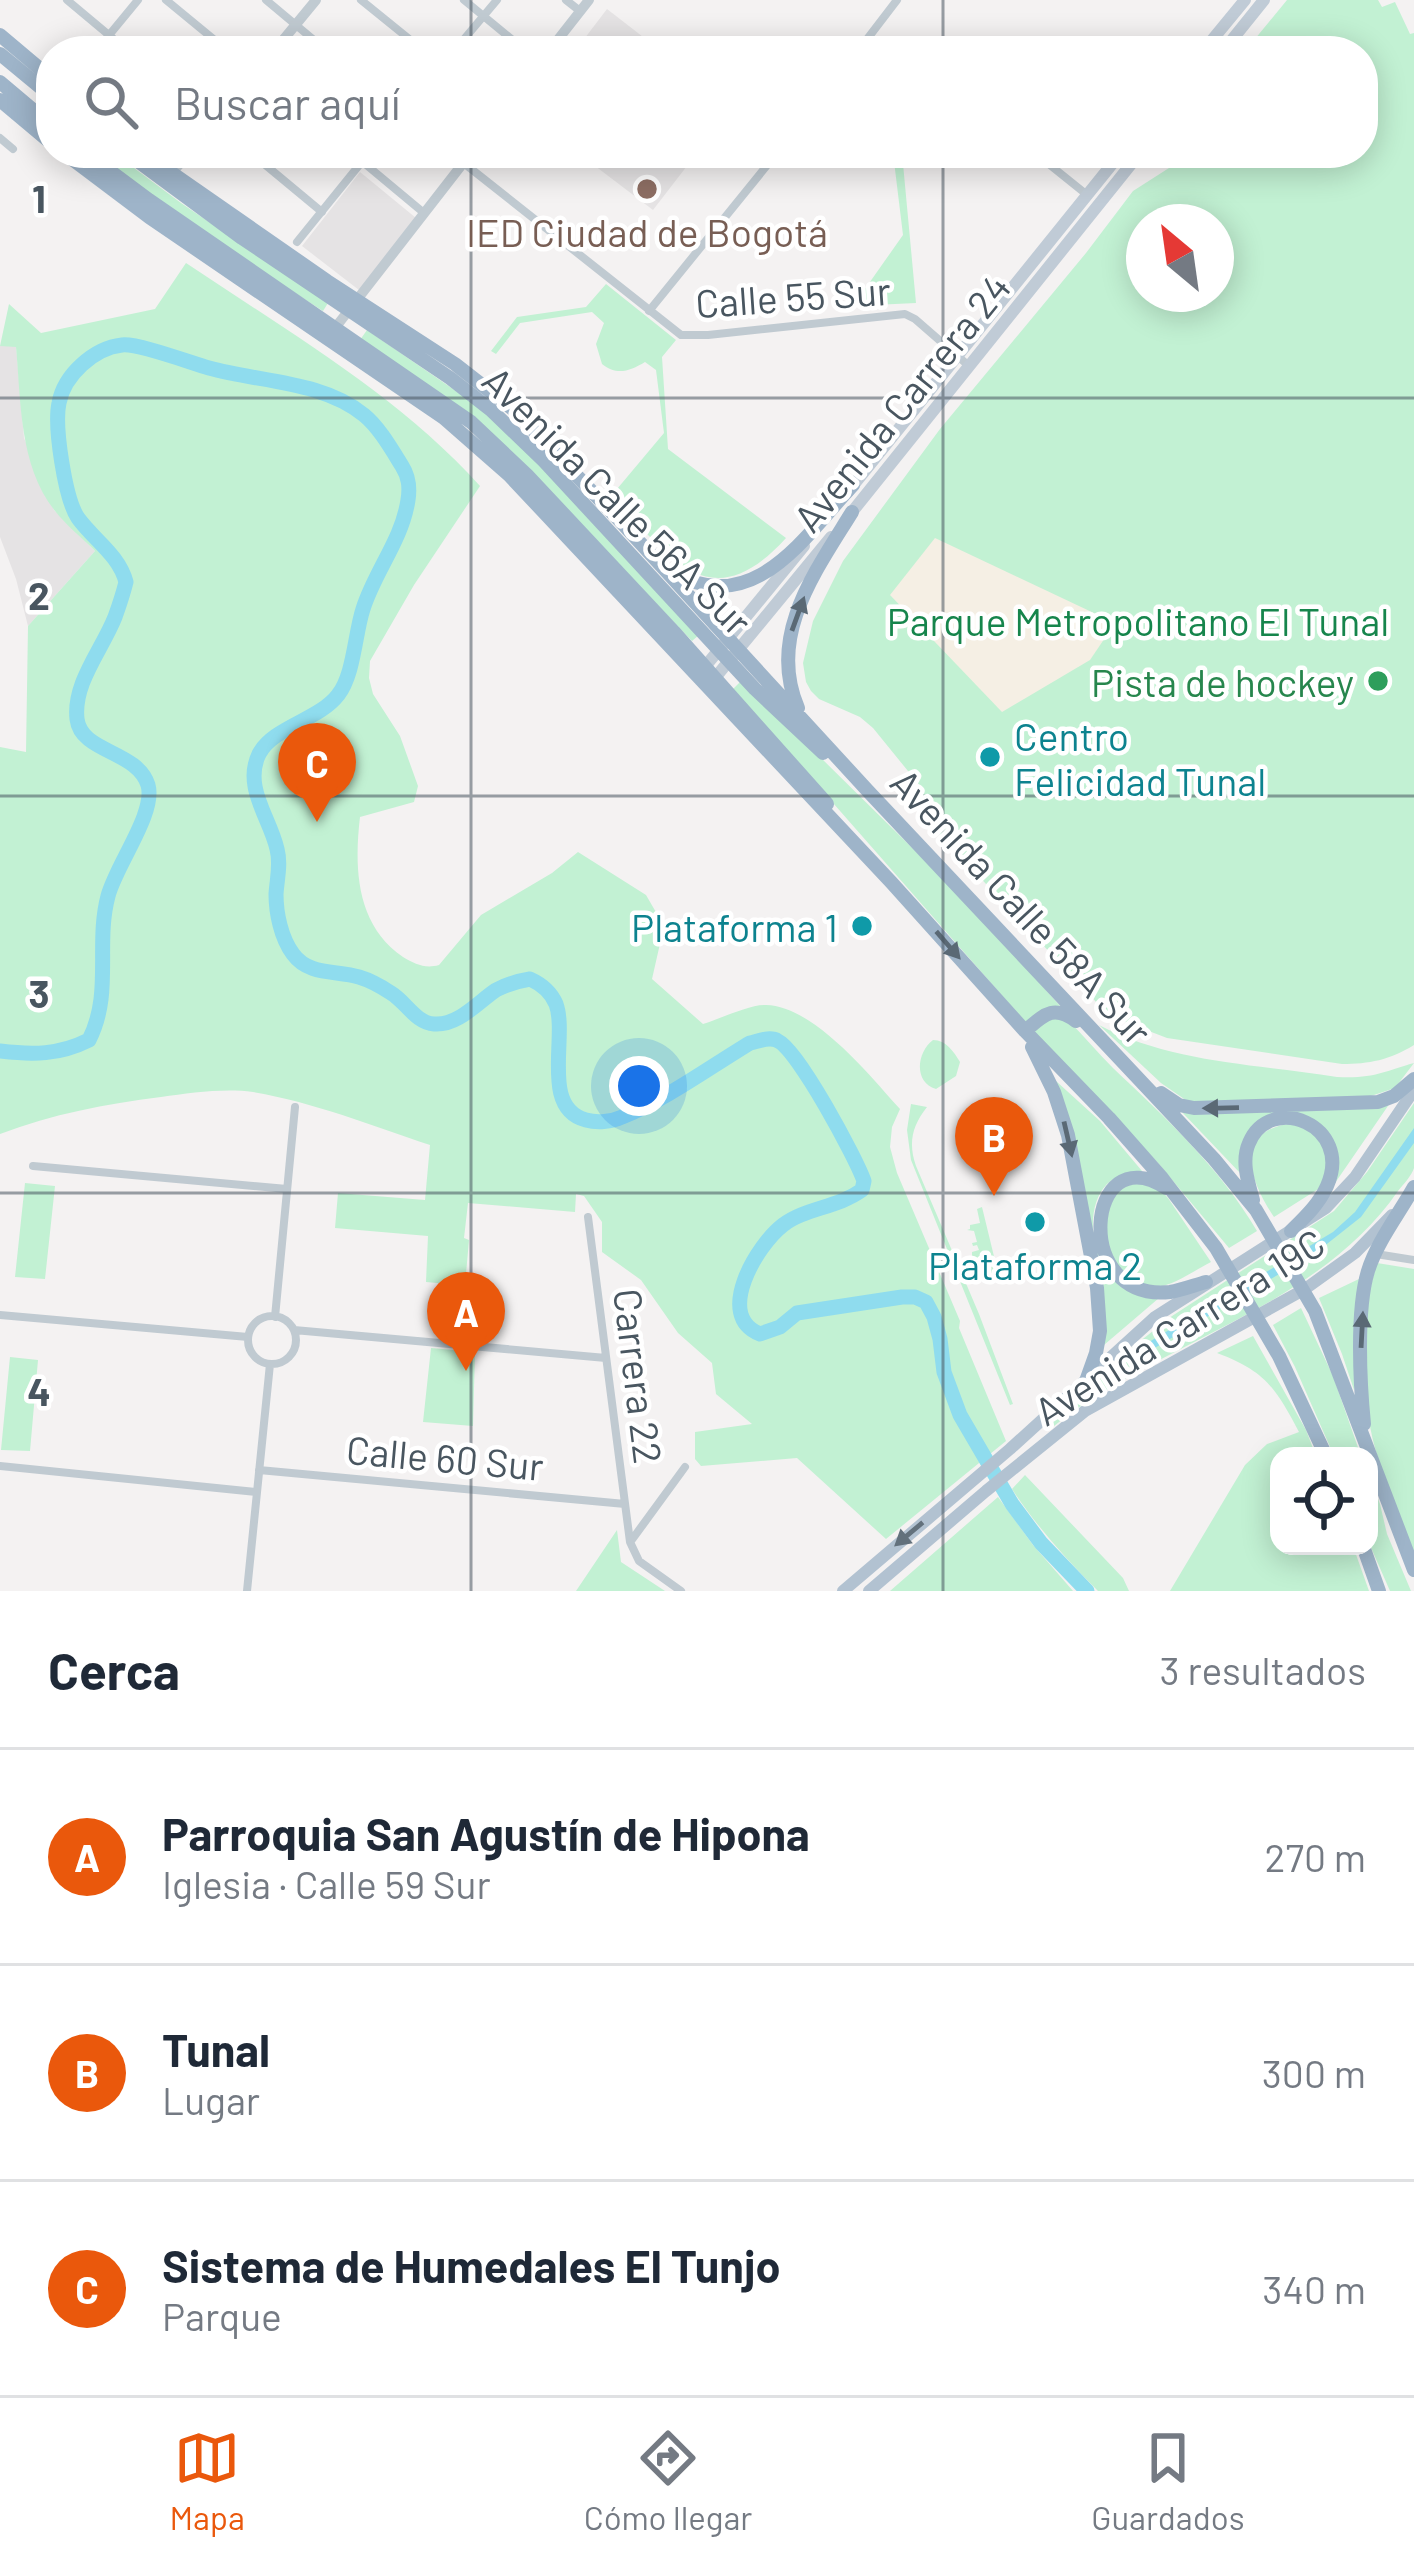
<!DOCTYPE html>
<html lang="es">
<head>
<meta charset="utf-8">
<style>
	:root { --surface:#fff; --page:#f6f6f7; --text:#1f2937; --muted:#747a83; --line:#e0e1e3; --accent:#ea580c }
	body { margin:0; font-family:Barlow,sans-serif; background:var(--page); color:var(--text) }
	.controls { position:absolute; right:36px; bottom:36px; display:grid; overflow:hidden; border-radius:24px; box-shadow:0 6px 30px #0003 }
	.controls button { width:108px; height:108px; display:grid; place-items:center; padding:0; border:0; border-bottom:3px solid var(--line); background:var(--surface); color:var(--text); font:60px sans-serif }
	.compass { position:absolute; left:1126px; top:204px; width:108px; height:108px; border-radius:50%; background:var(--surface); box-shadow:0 6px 30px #0003; rotate:331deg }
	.you { position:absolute; left:639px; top:1086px; width:42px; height:42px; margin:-30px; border:9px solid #fff; border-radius:50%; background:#1a73e8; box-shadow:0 0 0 18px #1a73e833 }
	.badge { display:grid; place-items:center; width:78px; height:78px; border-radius:50%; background:var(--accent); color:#fff; font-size:39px; font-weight:700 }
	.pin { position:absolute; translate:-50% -99px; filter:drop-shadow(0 3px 6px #0008) }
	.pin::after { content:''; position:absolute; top:63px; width:42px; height:36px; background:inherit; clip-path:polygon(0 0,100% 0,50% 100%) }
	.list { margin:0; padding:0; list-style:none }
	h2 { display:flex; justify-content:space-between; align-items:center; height:156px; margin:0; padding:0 48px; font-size:51px }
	h2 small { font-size:39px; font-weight:400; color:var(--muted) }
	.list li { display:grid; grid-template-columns:78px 1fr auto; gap:36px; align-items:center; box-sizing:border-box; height:216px; padding:0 48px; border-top:3px solid var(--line) }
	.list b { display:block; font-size:45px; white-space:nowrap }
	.list p { margin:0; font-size:39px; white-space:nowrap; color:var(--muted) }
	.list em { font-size:39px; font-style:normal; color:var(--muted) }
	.icon { flex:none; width:66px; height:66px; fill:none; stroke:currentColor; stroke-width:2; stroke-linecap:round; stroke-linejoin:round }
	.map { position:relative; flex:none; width:1414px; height:1591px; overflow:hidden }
	.search { position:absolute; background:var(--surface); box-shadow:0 6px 30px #0003; left:36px; right:36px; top:36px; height:132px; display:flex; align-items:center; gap:30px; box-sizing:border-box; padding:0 42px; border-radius:48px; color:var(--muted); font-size:45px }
	.sheet { height:804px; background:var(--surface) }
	nav { display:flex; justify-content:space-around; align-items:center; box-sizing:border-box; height:168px; border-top:3px solid var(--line); background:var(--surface); font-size:33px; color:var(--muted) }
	nav a { display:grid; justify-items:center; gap:6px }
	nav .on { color:var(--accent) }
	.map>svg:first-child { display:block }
	.education { fill:#e5e3e4 }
	.green { fill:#c2f1d3; fill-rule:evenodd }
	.sand { fill:#f5efe4 }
	.water { fill:#8fdcee }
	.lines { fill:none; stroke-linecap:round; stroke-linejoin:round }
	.river { stroke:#8fdcee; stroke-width:15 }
	.minor { stroke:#c0cad1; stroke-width:8 }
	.tertiary { stroke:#c0cad1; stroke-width:10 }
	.secondary { stroke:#c0cbd6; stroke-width:12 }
	.primary { stroke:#b2c2d1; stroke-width:12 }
	.trunk { stroke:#9eb4c9; stroke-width:14 }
	.oneway { fill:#5a6975 }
	.oneway2 { fill:#63717c }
	.grid { fill:none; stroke:#495660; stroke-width:3; stroke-opacity:0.55 }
	.education-dot { fill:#8d6e63; stroke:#fff; stroke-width:4.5 }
	.leisure-dot { fill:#2e9e5b; stroke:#fff; stroke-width:4.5 }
	.culture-dot { fill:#0f9aa8; stroke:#fff; stroke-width:4.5 }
	.labels { text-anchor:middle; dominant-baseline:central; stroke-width:9; stroke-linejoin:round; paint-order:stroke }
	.education-label { font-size:39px; fill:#785e54; stroke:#fff }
	.street-label { font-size:39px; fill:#495660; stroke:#fff }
	.park-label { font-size:39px; fill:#16854c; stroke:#fff }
	.leisure-label { font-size:39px; fill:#27864d; stroke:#fff; text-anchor:end }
	.culture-label { font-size:39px; fill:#0d838f; stroke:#fff; text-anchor:start }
	.grid-label { font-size:39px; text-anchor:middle; font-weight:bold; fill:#495660; stroke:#fff; stroke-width:9; stroke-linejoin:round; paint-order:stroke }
</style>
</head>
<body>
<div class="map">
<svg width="1414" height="1591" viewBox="0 0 1414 1591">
	<rect width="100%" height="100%" fill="#f4f2f2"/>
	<!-- education -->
	<path class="education" d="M607,9L647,40L662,51H575Z
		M578,153H697L653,210Z
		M360,172L416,218L359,290L302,246Z
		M0,346H16L24,438L54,510L95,551L28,626L16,579L0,537Z"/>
	<!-- green -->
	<path class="green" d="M1287,0H1378L1382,7L1395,2L1410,34L1414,33V1045C1390,1060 1369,1064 1342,1064L1167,1038L1115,1018L1097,1003L931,825L921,787L873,728L860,717L819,699L811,691L806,682L803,663L813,621L843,561L940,429L1086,253L1133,191L1169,168V166L1193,153H1363V51H1245ZM1144,222H1216V294H1144Z
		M94,153H114L181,203L328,303L323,311L237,256Z
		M893,153H902L916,303L853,306L903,235Z
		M186,263C287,331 398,395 480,486L414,585L370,661L369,678L373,694L400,736L418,786L414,802L360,817C354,868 356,925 403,957C415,964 425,969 439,965L481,915L552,873L578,852L646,895L664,926L652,979L703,1024C720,1019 750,1004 766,1005C814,1006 870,1076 900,1109L892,1127L890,1147L897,1173L960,1321L959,1328L1006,1441L886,1539L797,1458L701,1466L695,1459V1432L752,1424L716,1394L712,1363L678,1333L641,1280L602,1252V1222L584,1196L576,1194L575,1212L468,1203L464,1238L469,1240L466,1274L472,1275L471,1286L426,1282L428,1236L335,1228L338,1193L425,1200L430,1145C373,1126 313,1102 253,1092C223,1088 191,1093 161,1097C105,1104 53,1114 0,1134V747L26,752L28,626L95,551C82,538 66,525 55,511C19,466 21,401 16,347L0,346L9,304L41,333L155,309Z
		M606,284L676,340L662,357L668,449L786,538C710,622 669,557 612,495L664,433L656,370L645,362C630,371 617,376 602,364L596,344L604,323L592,312L520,323L496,354L491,351L517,317L586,307Z
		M367,330L485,411L522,445L699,635L692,641L561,504L360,340Z
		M742,680L967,902L1061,1007L1027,1024L733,689Z
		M1046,1018L1068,1020C1084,1036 1098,1053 1113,1068C1166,1118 1220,1168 1257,1231L1229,1248L1158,1163L1032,1031Z
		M1099,1025C1171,1063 1257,1064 1337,1077C1374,1079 1385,1071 1414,1063L1395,1088L1368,1097L1190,1103L1161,1083Z
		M933,1040C946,1040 954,1052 960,1062L956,1076L936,1089C913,1082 917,1052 933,1040Z
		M1056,1081L1100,1121L1142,1171C1130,1174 1116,1175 1107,1184C1084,1207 1091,1260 1115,1280C1126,1289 1146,1292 1159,1298L1104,1345Z
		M1390,1103L1333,1186C1336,1152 1340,1137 1308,1118L1251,1129C1241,1144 1239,1155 1240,1173L1180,1110Z
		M1414,1103C1414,1118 1414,1156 1414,1168C1412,1175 1403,1185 1398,1191C1316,1310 1157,1341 1049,1430L1046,1426L1134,1346L1172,1316L1334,1211L1367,1172Z
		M911,1104L927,1107C912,1126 908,1143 916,1166L979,1314L1013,1404L1010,1405L911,1160L907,1130Z
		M1295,1123L1317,1132L1328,1158L1323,1186L1274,1217C1248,1179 1232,1129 1295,1123Z
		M1133,1181L1156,1185L1168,1198L1211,1262C1195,1270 1175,1285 1157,1287C1133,1289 1107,1259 1104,1237C1102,1226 1108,1209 1110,1198Z
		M25,1183L55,1186L45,1279L15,1277Z
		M982,1207L999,1277L985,1281L982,1278V1269H978L976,1264L980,1263V1260L972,1256V1252L979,1250L977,1245L973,1246L972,1243L977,1242L974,1231L967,1230L970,1229V1225L980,1223L977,1209Z
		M1377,1263L1414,1269V1553C1401,1518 1385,1483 1375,1448C1360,1393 1360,1317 1377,1263Z
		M1359,1279L1354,1390L1342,1354L1319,1298Z
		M1301,1308L1333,1376L1361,1456H1334L1295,1367L1273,1325Z
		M1253,1336L1306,1430L1316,1456H1279V1546H1353L1369,1591H1170L1245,1465L1267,1444L1299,1432C1275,1387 1265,1371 1217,1353Z
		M431,1348L475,1352L473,1426L423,1422Z
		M10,1357L38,1360L30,1451L1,1450Z
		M1025,1475L1123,1578L1129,1591H1098C1066,1559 1037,1527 1012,1489Z
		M1369,1475L1380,1504L1387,1534L1411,1591H1390L1369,1543Z
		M998,1497L1033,1545L1073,1591H890Z
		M617,1530L621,1562L665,1591H576Z"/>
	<!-- sand -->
	<path class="sand" d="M935,538L1115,623L1090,660L1002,712L890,595Z"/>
	<!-- water -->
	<path class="water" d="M1414,1128V1143L1361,1217L1318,1251L1153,1349L1149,1342L1333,1232L1355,1212Z"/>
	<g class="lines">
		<!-- river -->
		<path class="river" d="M0,1051C33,1055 59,1055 89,1040C113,993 95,945 108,896C116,865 156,813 148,785C137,750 81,753 77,719C73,683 102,650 115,617C119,606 123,594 126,582C119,555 94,540 78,518C65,499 54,426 59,403C64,375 94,348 122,345C138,343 191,363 209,368C259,382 323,381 364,415C379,427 392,450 402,466C409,477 410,487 408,500C402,540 375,571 363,609C355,633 354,675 338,695C319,720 273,727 259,754C243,787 270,818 277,849C281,864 277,879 276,894C276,913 281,938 293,954C309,976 336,970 359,977C369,980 382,987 391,993C406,1002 416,1023 434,1024C458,1026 478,1002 496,990C507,984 518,981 530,979C541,984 551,992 556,1004C568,1037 540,1108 586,1120C597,1123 611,1122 622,1117C665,1100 710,1067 750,1043C759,1041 770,1036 778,1041C798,1050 856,1158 864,1181L862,1190C837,1208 805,1208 783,1225C757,1245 714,1316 760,1334L780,1327L797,1313L902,1297H915L926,1302L934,1317L940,1339L944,1372L960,1415L1012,1504L1041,1543L1087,1591"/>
		<!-- minor -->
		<path class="minor" d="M67,0L128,51
			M166,0L228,51
			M266,0L327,51
			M361,0L424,51
			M464,0L526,51
			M566,0L580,11
			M96,51L138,0
			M454,51L497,0
			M858,51L897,0
			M0,138L13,149
			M251,153L322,212
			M352,153L424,213
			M451,153L681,335H708L905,314L915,319L969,366
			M1035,153L1086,194
			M297,242L369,153
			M649,311L777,153
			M33,1166L287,1189
			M588,1217L630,1542L639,1561L681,1591
			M1376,1254L1414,1260
			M0,1315L248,1337
			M248 1340a24 24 0 1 1 48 0a24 24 0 1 1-48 0Z
			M275,1317L295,1107
			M294,1330L606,1358
			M0,1466L257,1492
			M259,1470L625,1504
			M631,1541L685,1467
			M247,1591L270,1364"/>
		<!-- tertiary -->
		<path class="tertiary" d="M274,51L316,0
			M549,51L589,0
			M171,174L189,153
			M335,328L471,153"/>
		<!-- secondary -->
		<path class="secondary" d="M1203,51L1245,0
			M1223,51L1264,0
			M847,493L1121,153
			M848,517L1140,153
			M699,674L804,546
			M710,684L831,537"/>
		<!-- primary -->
		<path class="primary" d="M843,1591L1010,1449L1155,1317L1326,1208L1355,1177L1414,1090
			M869,1591L986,1491L1085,1411L1305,1289L1355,1253L1392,1215"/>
		<!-- trunk -->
		<path class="trunk" d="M0,35L51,78
			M0,54L51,96
			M0,82L51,125
			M0,100L51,143
			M64,153L149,217L444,418L509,475L891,882L1025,1031L1109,1118L1162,1178L1216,1248L1279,1356L1326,1456
			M86,153L149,200L471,422L527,475L674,632L827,804
			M127,153L242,238L450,378L491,410L544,461L755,689L823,753
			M143,153L327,281L455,364L514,410L622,523L868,791L1214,1159L1256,1210L1315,1311L1414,1570
			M672,572C754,619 803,538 853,485
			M798,708C767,636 815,572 852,512
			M1025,1031C1044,1015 1053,1004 1076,1021
			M1032,1047L1054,1092L1068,1135L1097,1288L1100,1331L1096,1353L1086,1381
			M1161,1093L1179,1105L1194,1108L1378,1102L1394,1096L1414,1079
			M1166,1188C1085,1135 1071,1303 1170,1292C1182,1290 1195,1285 1206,1282
			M1253,1200C1248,1182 1241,1161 1249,1143C1270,1092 1354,1125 1327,1186C1319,1204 1305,1217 1291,1231
			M1364,1424C1360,1384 1356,1310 1368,1271C1377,1242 1399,1214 1414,1187
			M1363,1546L1379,1591"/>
	</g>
	<!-- one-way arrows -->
	<defs><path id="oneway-solid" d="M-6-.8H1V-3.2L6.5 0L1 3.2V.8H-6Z" transform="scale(3)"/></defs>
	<g class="oneway">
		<use href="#oneway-solid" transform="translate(798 614) rotate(-70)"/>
		<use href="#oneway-solid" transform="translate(948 945) rotate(49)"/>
		<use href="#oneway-solid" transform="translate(1221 1108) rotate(179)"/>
		<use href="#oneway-solid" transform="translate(1068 1139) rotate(77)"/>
		<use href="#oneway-solid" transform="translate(1362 1330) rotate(-87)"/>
	</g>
	<use class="oneway2" href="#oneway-solid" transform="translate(909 1534) rotate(140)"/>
	<!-- grid -->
	<path class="grid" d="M471,0V51M943,0V51M471,153V1591M943,153V1591M0,398H1414M0,796H1414M0,1193H1414"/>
	<!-- markers -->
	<circle class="education-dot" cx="647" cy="189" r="12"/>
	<circle class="leisure-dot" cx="1378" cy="681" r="12"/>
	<g class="culture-dot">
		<circle cx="990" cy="757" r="12"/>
		<circle cx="862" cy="926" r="12"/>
		<circle cx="1035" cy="1222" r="12"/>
	</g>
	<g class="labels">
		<!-- education labels -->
		<g class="education-label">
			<text x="647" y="231">IED Ciudad de Bogotá</text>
		</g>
		<!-- street labels -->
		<g class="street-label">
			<text transform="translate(793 296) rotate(-4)">Calle 55 Sur</text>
			<text transform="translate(901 402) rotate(-51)">Avenida Carrera 24</text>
			<text transform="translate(618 500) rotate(45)">Avenida Calle 56A Sur</text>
			<text transform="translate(1022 906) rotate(47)">Avenida Calle 58A Sur</text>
			<text transform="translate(1179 1326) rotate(-32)">Avenida Carrera 19C</text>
			<text transform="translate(639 1376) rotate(83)">Carrera 22</text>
			<text transform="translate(445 1457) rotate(5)">Calle 60 Sur</text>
		</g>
		<!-- park labels -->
		<g class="park-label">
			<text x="1138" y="620">Parque Metropolitano El Tunal</text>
		</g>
		<!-- leisure labels -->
		<g class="leisure-label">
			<text x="1354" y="681">Pista de hockey</text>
		</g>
		<!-- culture labels -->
		<g class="culture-label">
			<text x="1014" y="735">Centro<tspan x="1014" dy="45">Felicidad Tunal</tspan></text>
			<text x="838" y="926" text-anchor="end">Plataforma 1</text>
			<text x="1035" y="1264" text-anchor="middle">Plataforma 2</text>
		</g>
	</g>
	<g class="grid-label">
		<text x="39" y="213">1</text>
		<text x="39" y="610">2</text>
		<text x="39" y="1008">3</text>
		<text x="39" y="1406">4</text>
	</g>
</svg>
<div class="controls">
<button><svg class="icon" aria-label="locate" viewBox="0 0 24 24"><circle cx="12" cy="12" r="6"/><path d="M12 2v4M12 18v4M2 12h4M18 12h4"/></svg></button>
</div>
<svg class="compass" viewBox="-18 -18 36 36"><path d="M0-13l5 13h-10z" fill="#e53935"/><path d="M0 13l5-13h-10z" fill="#747a83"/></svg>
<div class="you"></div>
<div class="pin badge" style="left:466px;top:1371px">A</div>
<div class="pin badge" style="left:994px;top:1196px">B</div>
<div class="pin badge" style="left:317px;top:822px">C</div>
<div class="search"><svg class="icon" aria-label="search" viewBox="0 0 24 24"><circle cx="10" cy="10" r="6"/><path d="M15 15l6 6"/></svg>Buscar aquí</div>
</div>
<section class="sheet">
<h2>Cerca<small>3 resultados</small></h2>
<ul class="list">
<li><span class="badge">A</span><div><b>Parroquia San Agustín de Hipona</b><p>Iglesia · Calle 59 Sur</p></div><em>270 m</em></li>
<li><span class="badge">B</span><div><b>Tunal</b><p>Lugar</p></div><em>300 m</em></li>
<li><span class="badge">C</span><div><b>Sistema de Humedales El Tunjo</b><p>Parque</p></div><em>340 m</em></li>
</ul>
</section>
<nav>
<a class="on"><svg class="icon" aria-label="map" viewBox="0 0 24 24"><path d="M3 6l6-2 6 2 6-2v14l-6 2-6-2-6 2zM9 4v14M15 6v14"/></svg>Mapa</a>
<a><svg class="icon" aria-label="directions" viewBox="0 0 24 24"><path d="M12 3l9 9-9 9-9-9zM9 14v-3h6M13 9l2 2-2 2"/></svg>Cómo llegar</a>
<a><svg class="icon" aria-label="saved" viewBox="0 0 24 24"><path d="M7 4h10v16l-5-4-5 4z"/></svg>Guardados</a>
</nav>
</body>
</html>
